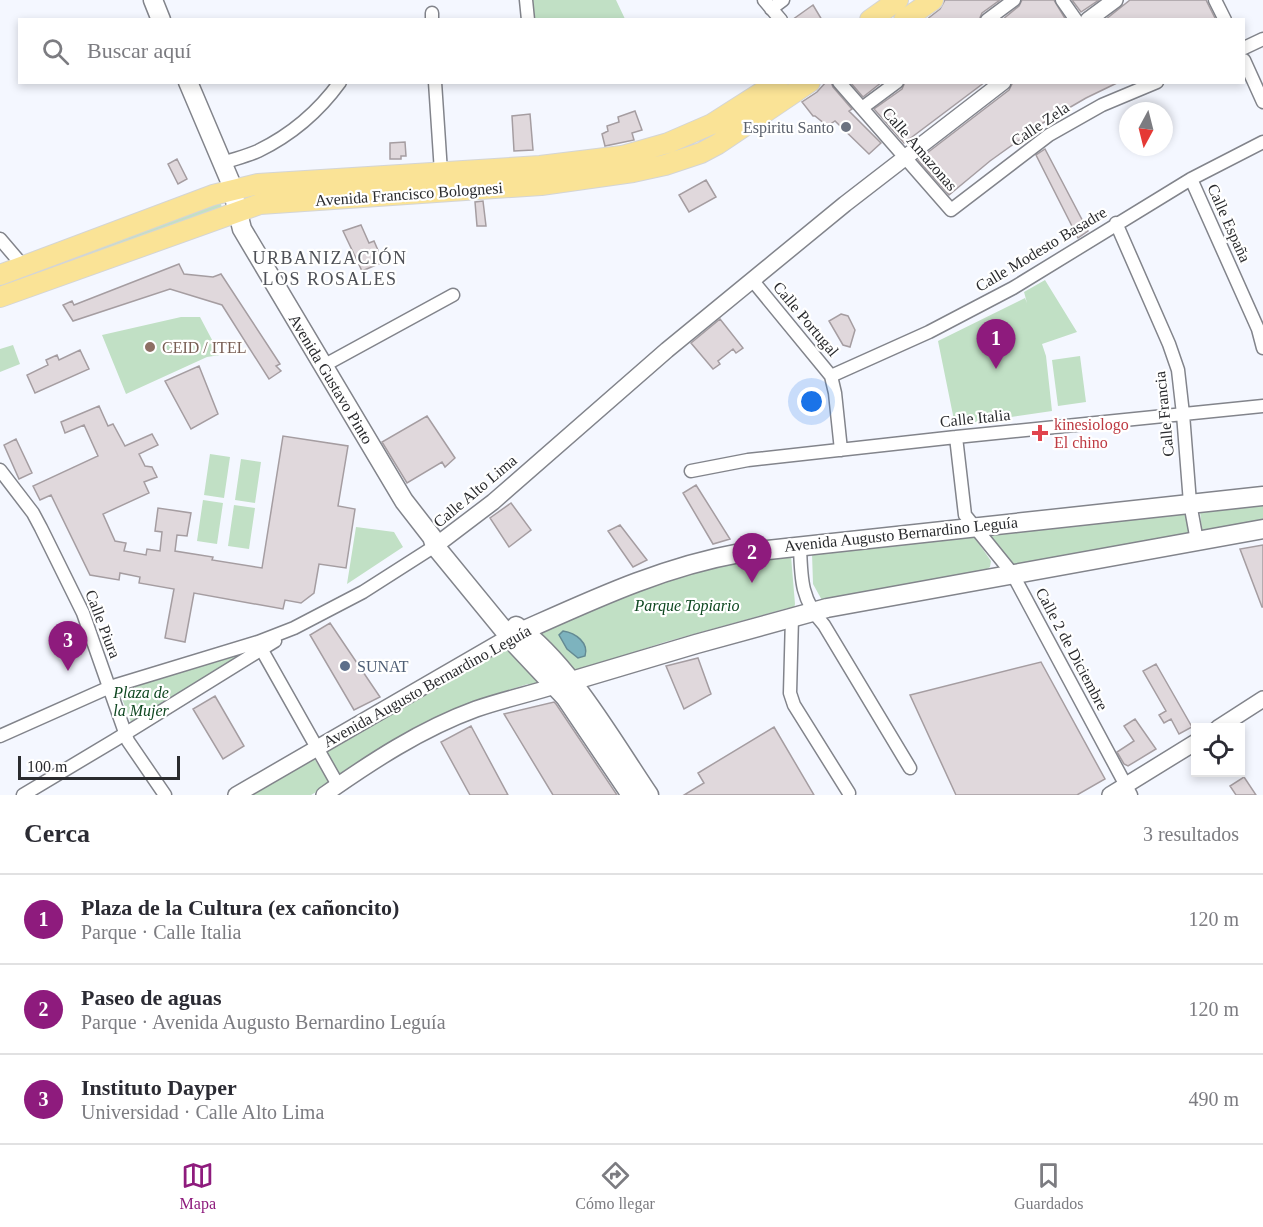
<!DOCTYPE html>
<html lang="es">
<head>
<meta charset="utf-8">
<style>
	:root { --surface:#fff; --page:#f2f2f3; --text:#2b2b33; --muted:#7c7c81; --line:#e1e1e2; --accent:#8e1b7d }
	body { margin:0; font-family:Georgia,serif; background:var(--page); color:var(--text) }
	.controls { position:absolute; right:18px; bottom:18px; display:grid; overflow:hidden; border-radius:0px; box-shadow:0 3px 9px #0003 }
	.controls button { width:54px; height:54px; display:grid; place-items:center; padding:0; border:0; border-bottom:2px solid var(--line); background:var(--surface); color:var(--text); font:30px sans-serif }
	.compass { position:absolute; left:1119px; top:102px; width:54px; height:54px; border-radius:50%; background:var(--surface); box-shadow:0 3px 9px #0003; rotate:187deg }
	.scale { position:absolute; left:18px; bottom:15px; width:162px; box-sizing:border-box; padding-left:6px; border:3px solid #2a2b2e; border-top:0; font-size:16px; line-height:21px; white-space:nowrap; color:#2a2b2e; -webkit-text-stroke:4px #fff; paint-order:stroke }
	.you { position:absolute; left:812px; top:402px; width:21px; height:21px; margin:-15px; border:4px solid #fff; border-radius:50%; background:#1a73e8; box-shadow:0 0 0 9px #1a73e833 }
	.badge { display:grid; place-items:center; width:39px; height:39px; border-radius:50%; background:var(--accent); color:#fff; font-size:20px; font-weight:700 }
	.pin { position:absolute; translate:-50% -50px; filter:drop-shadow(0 2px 3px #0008) }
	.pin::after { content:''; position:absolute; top:32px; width:21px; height:18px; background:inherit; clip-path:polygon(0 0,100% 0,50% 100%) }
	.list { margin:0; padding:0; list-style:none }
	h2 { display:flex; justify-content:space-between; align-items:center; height:78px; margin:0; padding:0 24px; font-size:26px }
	h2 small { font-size:20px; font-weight:400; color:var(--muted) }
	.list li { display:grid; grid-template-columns:39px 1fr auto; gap:18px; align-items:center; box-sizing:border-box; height:90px; padding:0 24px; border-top:2px solid var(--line) }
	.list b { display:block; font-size:22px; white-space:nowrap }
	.list p { margin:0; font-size:20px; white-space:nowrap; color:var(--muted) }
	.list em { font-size:20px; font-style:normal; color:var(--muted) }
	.icon { flex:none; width:33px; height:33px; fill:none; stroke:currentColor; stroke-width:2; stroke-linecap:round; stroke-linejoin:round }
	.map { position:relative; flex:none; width:1263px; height:795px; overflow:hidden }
	.search { position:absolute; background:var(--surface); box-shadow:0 3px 9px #0003; left:18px; right:18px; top:18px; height:66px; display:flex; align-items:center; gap:15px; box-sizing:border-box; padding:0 21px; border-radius:0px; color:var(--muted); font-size:22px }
	.sheet { height:348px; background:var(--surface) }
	nav { display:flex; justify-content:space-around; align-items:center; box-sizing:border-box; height:84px; border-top:2px solid var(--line); background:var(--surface); font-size:16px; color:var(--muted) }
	nav a { display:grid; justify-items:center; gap:3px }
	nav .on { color:var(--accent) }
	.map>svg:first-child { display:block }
	.green { fill:#c1e0c5 }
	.water { fill:#7db3be; stroke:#648a93; stroke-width:1.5 }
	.building { fill:#e0d8dc; stroke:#a59da1; stroke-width:1.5 }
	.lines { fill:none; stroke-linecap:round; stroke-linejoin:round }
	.minor-casing { stroke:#82848b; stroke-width:15 }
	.tertiary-casing { stroke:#82848b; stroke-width:18 }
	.secondary-casing { stroke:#82848b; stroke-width:21 }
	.primary-casing { stroke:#d4d5d5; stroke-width:22 }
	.minor { stroke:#fff; stroke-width:12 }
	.tertiary { stroke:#fff; stroke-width:15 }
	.secondary { stroke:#fff; stroke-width:18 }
	.primary { stroke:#fae396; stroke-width:20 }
	.worship-dot { fill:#6b7280; stroke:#fff; stroke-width:2 }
	.education-dot { fill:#8d6e63; stroke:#fff; stroke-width:2 }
	.health-dot { fill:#e0444e; stroke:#fff; stroke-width:2 }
	.service-dot { fill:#5c6f8a; stroke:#fff; stroke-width:2 }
	.labels { text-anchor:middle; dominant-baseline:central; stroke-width:4.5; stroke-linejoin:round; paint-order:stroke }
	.street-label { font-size:16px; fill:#2a2b2e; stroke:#fff }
	.worship-label { font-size:16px; fill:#5b616d; stroke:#fff; text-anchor:end }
	.education-label { font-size:16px; fill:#785e54; stroke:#fff; text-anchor:start }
	.health-label { font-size:16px; fill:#be3a42; stroke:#fff; text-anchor:start }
	.park-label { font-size:16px; font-style:italic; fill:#0e4720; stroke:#fff }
	.service-label { font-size:16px; fill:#4e5e75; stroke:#fff; text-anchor:start }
	.neighbourhood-label { font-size:18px; letter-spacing:1.5px; fill:#4e5056; stroke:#fff }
</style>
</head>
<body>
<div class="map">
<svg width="1263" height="795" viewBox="0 0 1263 795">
	<rect width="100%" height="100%" fill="#f4f7ff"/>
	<!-- green -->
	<path class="green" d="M530,0H616L625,19H532Z
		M220,202L222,207L217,212L0,292V283Z
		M1045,280L1077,332L1042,344L1046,356L1052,411L955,425L938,341L1025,298L1027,303L1024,292Z
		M181,317H200L220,355L207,357L126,394L102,335Z
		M13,345L20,364L0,372V349Z
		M1080,356L1086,402L1058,406L1052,360Z
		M210,454L230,457L224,498L204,495Z
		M241,459L261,462L255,503L235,500Z
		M203,500L223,503L217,544L197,541Z
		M1263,504V521L1202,532L1200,511Z
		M234,505L255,508L249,549L228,546Z
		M1177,513H1186L1189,533L1187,536L1183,534L1020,563V566L1013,565L990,535Z
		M356,527L394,532L403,547L347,584Z
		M973,535L991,561L990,567L987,569L828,599L823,602L813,584L812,553L817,551L818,554L959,539L963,536Z
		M791,556L795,604L794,609L789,611L788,608L665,642L573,672L539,634C593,610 647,585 705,570C733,562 762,560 791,556Z
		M507,646L541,684L530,688L528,684C492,695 456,706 423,724C393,738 366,758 339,776L325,752L358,730H363Z
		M239,654L242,656L132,723L131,722L121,696L123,690Z
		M314,758L330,784L311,795H251Z"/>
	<!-- water -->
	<path class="water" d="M563,631C576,633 589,643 585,656L578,658L567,649L559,635Z"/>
	<!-- building -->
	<path class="building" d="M945,0H1000L982,13L979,20H926L940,9Z
		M1022,0H1054L1066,20H1002L1019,6Z
		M1072,0H1099L1081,12Z
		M1130,0H1206L1216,20H1105Z
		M813,5L822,20H792Z
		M826,82H831L833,87L852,109L849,111L881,143L869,154L835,121L829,125L825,124L815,116H813L802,102L817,92Z
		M850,82H882L863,97Z
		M905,82H985L904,143L874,109L902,89Z
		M1013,82H1119L1086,98L1043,123L990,161L949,195L918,160L1009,90Z
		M635,111L642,130L632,133L634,140L605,146L602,134L608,131L607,126L619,122L618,117Z
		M530,114L533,150L514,151L512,116Z
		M405,142L406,156H401V159H390V143Z
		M1045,149L1088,231L1078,238L1036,155Z
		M177,159L187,179L178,184L168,164Z
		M706,180L716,197L689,212L679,195Z
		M483,201L486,226H477L475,202Z
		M361,225L369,243L374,241L383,262L362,271L343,231Z
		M179,264L184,274L213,277L221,274L280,364L276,366L281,371L269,379L222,305L170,289L73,321L63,305L72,301L74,305Z
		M841,314L848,316L855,330L850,347L843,345L829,321Z
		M720,319L743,348L736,353L733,349L718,361L720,364L713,369L691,343Z
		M80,350L89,369L35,393L27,375L48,365L46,360L57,355L59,360Z
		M199,366L218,414L191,429L165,381Z
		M99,406L108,426L113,424L125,446L152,434L158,445L139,454L145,466L152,467L157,477L144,482L149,493L103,514L115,541L126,543L124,551L146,555L147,549L160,551L162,532L155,531L158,508L191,513L187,536L177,535L175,551L213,557L212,560L262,568L283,436L348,446L338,506L355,509L346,568L319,564L314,593L301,603L285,600L283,609L194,593L185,642L165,638L174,589L139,583L140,577L120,573L119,580L90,575L51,495L40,500L33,486L98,456L84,425L65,433L61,422Z
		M427,416L455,458L445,467L442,462L407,483L382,442Z
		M16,439L32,473L19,479L4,445Z
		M696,485L730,539L713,544L683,493Z
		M511,503L531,530L509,547L490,518Z
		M620,525L647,560L633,567L608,531Z
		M1263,545V607H1262L1240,549Z
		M330,623L380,697L354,710L310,635Z
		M698,658L711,694L684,709L666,666Z
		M1041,662L1105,779L1077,795H956L910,695Z
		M1156,664L1192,727L1179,734L1171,719L1164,723L1159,715L1166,711L1143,671Z
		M215,696L244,746L223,759L193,709Z
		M554,702L556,704L617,795H553L504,714Z
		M1135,719L1156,749L1128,766L1124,764L1117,752L1134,741L1124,726Z
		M471,726L508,795H470L441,742Z
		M774,727L814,795H684L704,783L698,773Z
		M1244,777L1256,795H1236L1230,786Z"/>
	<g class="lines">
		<!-- minor casing -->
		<g class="minor-casing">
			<path id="minor" d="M526,0L528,20
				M764,0L781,20
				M1062,0L1076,20
				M1215,0L1225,20
				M771,9L783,0
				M432,13V20
				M987,20L1014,0
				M1244,48L1263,39
				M1244,60L1263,102
				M435,82L441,172
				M839,82L951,210L1049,135L1102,105L1157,82
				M862,108L897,82
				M223,163C234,159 247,156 258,151C291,135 319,111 340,82
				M1191,179L1258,329L1263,348
				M1116,223L1169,344L1178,370L1183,414L1190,503L1197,541
				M0,239L24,267
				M753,281L831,376L835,393L841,450
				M323,366L453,295
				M831,376L929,332L1013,288L1191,179L1263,142
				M956,437L965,515L1012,573L1131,795
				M0,470L33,513L41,528L83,613L128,741L165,795
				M691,471L748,460L956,437L1263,406
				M800,546C801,579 801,600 824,625L910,768
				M792,617L790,693L794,705L849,793
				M259,645L338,785
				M0,736L110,687L258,642L294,628L363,592L435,546
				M23,795L115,740L275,641"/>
		</g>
		<!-- tertiary casing -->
		<g class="tertiary-casing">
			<path id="tertiary" d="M1088,20L1115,0
				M435,546L493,502L667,350L845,204L1003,82
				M1218,728L1263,699
				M236,795L509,637
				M324,795C371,762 421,729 476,709C502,700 529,694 555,686
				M1110,795L1196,742"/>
		</g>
		<!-- secondary casing -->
		<g class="secondary-casing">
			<path id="secondary" d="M153,0L161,20
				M188,82L230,181L242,229L404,501L432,537L435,546L517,646L565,697L631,795
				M516,626C568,662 613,742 649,795
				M509,637C586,603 657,568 740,553L1263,496
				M555,686L696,644L827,608L1263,529"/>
		</g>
		<!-- primary casing -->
		<g class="primary-casing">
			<path id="primary" d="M870,20L898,0
				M904,20L933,0
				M0,275L213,195L258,184L540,166L622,156L668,143L712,124L778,82
				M0,297L260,204L541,185L633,172L665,165L701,153L718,144L810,82"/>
		</g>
		<!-- minor -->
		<use href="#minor" class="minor"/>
		<!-- tertiary -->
		<use href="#tertiary" class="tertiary"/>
		<!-- secondary -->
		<use href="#secondary" class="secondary"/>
		<!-- primary -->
		<use href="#primary" class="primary"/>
	</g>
	<!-- markers -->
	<circle class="worship-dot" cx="846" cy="127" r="6"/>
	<circle class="education-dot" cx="150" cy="347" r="6"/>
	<path class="health-dot" d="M1037 424h6v6h6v6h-6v6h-6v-6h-6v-6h6z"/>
	<circle class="service-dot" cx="345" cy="666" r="6"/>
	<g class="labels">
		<!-- street labels -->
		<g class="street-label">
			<text transform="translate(1040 124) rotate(-34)">Calle Zela</text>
			<text transform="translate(920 149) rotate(49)">Calle Amazonas</text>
			<text transform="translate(409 194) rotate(-4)">Avenida Francisco Bolognesi</text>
			<text transform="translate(1229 223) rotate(66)">Calle España</text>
			<text transform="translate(1041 249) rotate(-31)">Calle Modesto Basadre</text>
			<text transform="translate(806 319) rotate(50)">Calle Portugal</text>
			<text transform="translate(331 379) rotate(59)">Avenida Gustavo Pinto</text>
			<text transform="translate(1164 414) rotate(-96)">Calle Francia</text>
			<text transform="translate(975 418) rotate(-6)">Calle Italia</text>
			<text transform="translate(475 491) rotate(-40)">Calle Alto Lima</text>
			<text transform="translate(901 534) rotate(-6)">Avenida Augusto Bernardino Leguía</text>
			<text transform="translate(103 624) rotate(69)">Calle Piura</text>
			<text transform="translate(1072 649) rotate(62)">Calle 2 de Diciembre</text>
			<text transform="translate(427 686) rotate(-29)">Avenida Augusto Bernardino Leguía</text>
		</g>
		<!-- worship labels -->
		<g class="worship-label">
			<text x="834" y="127">Espiritu Santo</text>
		</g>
		<!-- education labels -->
		<g class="education-label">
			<text x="162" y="347">CEID / ITEL</text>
		</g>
		<!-- health labels -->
		<g class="health-label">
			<text x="1054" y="424">kinesiologo<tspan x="1054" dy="18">El chino</tspan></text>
		</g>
		<!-- park labels -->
		<g class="park-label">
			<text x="687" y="605">Parque Topiario</text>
			<text x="141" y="692">Plaza de<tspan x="141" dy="18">la Mujer</tspan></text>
		</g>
		<!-- service labels -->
		<g class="service-label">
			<text x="357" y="666">SUNAT</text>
		</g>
		<!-- neighbourhood labels -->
		<g class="neighbourhood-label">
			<text x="330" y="258">URBANIZACIÓN<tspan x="330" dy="21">LOS ROSALES</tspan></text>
		</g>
	</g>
</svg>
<div class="controls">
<button><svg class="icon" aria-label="locate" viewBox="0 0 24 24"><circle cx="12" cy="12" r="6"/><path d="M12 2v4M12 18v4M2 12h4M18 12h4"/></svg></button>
</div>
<svg class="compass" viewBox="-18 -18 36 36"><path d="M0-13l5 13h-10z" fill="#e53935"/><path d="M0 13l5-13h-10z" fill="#7c7c81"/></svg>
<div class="scale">100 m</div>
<div class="you"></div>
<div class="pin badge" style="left:996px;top:369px">1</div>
<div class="pin badge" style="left:752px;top:583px">2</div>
<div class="pin badge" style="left:68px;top:671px">3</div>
<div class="search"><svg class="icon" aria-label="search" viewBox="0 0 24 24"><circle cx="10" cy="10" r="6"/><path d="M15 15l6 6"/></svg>Buscar aquí</div>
</div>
<section class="sheet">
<h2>Cerca<small>3 resultados</small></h2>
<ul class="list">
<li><span class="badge">1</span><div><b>Plaza de la Cultura (ex cañoncito)</b><p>Parque · Calle Italia</p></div><em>120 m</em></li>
<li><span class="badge">2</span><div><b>Paseo de aguas</b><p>Parque · Avenida Augusto Bernardino Leguía</p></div><em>120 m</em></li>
<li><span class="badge">3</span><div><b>Instituto Dayper</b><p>Universidad · Calle Alto Lima</p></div><em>490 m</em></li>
</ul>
</section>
<nav>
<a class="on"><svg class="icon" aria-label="map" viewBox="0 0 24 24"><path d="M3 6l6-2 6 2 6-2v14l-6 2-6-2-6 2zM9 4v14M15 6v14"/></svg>Mapa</a>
<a><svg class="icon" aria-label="directions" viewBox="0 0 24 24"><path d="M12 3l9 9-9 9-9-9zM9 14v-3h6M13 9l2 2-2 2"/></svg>Cómo llegar</a>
<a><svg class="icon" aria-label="saved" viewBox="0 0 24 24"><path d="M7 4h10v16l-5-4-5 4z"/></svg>Guardados</a>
</nav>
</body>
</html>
